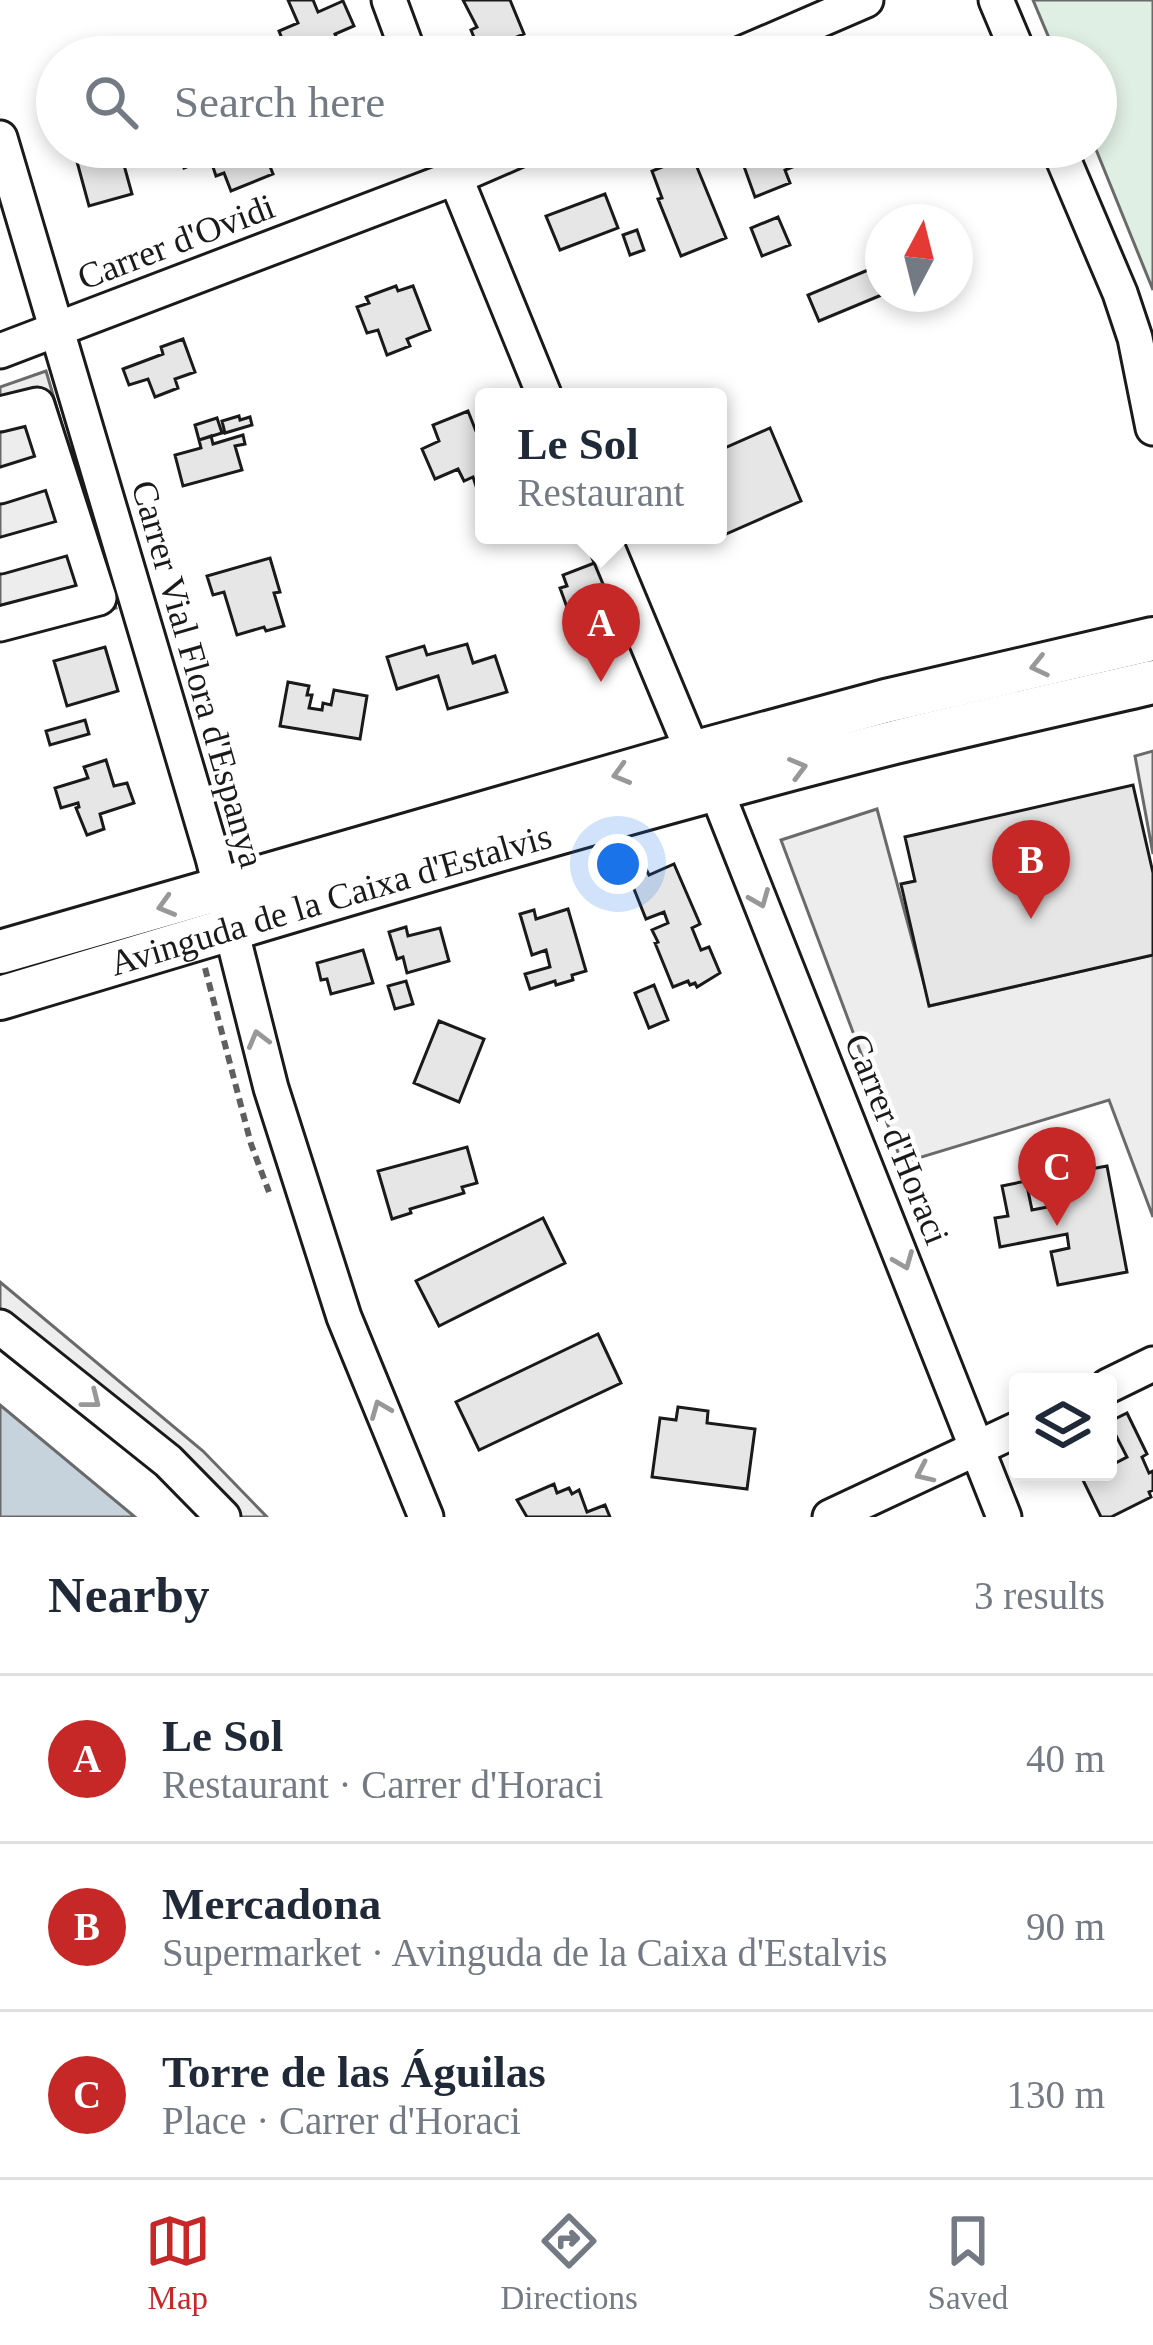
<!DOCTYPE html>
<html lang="en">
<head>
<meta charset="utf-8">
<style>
	:root { --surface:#fff; --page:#f6f6f7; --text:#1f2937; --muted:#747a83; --line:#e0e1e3; --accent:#c62828 }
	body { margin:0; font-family:"Times New Roman",serif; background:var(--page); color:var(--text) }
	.controls { position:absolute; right:36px; bottom:36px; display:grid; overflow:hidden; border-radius:12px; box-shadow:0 6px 18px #0003 }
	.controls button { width:108px; height:108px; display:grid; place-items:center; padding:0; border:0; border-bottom:3px solid var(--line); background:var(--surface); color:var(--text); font:60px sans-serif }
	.compass { position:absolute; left:865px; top:204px; width:108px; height:108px; border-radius:50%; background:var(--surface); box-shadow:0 6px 18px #0003; rotate:7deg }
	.you { position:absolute; left:618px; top:864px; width:42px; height:42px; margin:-30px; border:9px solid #fff; border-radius:50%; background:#1a73e8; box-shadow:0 0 0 18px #1a73e833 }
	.badge { display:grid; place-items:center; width:78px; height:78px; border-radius:50%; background:var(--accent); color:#fff; font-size:39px; font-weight:700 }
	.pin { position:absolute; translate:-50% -99px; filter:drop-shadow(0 3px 6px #0008) }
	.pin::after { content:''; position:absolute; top:63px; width:42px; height:36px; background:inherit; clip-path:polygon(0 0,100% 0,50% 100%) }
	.popup { position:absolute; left:475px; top:388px; width:252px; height:156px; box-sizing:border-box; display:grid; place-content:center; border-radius:12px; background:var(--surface); filter:drop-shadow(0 3px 9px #0005); font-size:39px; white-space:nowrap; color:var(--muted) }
	.popup b { font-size:45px; color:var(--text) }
	.popup::after { content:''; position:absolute; left:50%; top:100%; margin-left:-24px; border:24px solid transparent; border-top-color:var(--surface) }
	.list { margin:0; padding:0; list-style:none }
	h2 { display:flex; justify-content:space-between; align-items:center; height:156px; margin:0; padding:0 48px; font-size:51px }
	h2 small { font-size:39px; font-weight:400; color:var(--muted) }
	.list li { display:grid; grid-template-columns:78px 1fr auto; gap:36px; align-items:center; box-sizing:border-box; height:168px; padding:0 48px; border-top:3px solid var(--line) }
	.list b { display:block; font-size:45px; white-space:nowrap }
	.list p { margin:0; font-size:39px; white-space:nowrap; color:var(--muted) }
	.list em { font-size:39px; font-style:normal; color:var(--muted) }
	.icon { flex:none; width:66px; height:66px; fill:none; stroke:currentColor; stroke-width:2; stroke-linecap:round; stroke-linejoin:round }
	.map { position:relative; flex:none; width:1153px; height:1517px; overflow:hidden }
	.search { position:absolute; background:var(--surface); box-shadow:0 6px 18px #0003; left:36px; right:36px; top:36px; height:132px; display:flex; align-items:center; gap:30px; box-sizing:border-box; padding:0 42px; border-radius:66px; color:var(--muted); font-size:45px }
	.sheet { height:660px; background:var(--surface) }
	nav { display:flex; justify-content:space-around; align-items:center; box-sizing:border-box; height:168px; border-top:3px solid var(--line); background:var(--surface); font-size:33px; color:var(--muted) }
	nav a { display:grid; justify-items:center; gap:6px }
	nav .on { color:var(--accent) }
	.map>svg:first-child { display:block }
	.green { fill:#e0efe3; stroke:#6a6a6a; stroke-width:3 }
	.parking { fill:#ededed; stroke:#6a6a6a; stroke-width:3 }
	.water { fill:#c6d2dc; stroke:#6a6a6a; stroke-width:3 }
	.building { fill:#e6e6e6; stroke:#1a1a1a; stroke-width:3 }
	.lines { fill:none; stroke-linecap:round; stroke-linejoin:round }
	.minor-casing { stroke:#1a1a1a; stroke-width:39 }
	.major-casing { stroke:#1a1a1a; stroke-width:48 }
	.path { stroke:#5f5f5f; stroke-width:6; stroke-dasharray:9 6; stroke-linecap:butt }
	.minor { stroke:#fff; stroke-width:33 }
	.major { stroke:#fff; stroke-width:42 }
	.oneway { stroke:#989898 }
	.labels { text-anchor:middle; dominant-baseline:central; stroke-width:9; stroke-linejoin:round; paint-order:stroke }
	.street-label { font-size:36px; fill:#1a1a1a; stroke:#fff }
</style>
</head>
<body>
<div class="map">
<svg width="1153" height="1517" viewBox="0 0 1153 1517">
	<rect width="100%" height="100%" fill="#fff"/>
	<!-- green -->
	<path class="green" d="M1033,0H1153V290L1095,147L1096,57H1057Z"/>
	<!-- parking -->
	<path class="parking" d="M46,371L116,608L0,641V387Z
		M1153,751V854L1135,756Z
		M877,809L930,1006L1153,955V1217L1109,1100L902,1163L781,840Z
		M0,1282L203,1451L267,1517H223L0,1327Z"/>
	<!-- water -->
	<path class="water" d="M0,1405L135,1517H0Z"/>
	<!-- building -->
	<path class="building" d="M288,0H313L318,12L343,1L354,26L335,34L344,56L297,57L291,43L285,46L279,31L298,23Z
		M463,0H510L524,34L480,52L471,30L477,27Z
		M73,147H119L132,194L89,206Z
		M175,147H258L259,151L263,149L273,174L231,191L224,173L216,176L211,161L202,165L201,161L184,168Z
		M737,147H763L766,154L793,147L800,164L785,170L790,183L755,197Z
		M692,155L726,238L681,256L658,199L662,198L652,171Z
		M605,194L618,228L560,250L546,216Z
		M778,217L790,245L762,256L751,228Z
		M637,230L644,250L630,255L623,235Z
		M880,265L884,294L819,321L808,295Z
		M396,286L398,291L413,286L430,330L407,339L410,346L387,355L378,330L367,333L357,307L369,303L366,297Z
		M183,339L195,372L175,379L178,388L155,397L148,379L129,385L123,369L163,354L161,347Z
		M468,411L481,444L484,443V497L480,498L473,477L464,481L458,469L435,479L422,449L439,441L433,425Z
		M239,416L240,420L250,417L252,425L225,433L222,421Z
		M217,418L222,433L199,440L195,425Z
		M770,428L801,501L717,538L718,451Z
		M243,435L245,444L235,446L242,470L183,486L175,455L201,448L199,440L211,436L213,444Z
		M270,558L280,592L274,593L284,626L266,631L264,627L237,635L224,592L213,595L207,576Z
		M597,562L625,632L594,643L579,606L568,610L560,588L567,586L563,575Z
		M467,644L473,663L495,656L507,692L448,709L438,676L397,689L387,657L424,646L427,655Z
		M105,647L118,691L67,706L54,661Z
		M288,682L309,686L307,695H312L309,708L322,710L323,703L331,705L334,690L367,696L360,739L280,726Z
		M85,720L89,734L50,745L46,731Z
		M106,760L114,786L127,783L134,803L100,814L104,829L87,835L76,808L79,807L78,803L61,808L55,788L88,778L84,767Z
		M1133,785L1153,873V955L929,1006L901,884L915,881L905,837Z
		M674,864L700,924L692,928L701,950L709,947L720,973L697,987L695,983L690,985L688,981L673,987L655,943L658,942L652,930L668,923L664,912L646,919L628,874L645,867L649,875Z
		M568,909L586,971L572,975L573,980L556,985L555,981L530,989L525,974L550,967L546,950L532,955L520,914L534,910L536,919Z
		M406,927L408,936L440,928L449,961L407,973L403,957L397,959L389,932Z
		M363,950L373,983L331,994L327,979L321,980L317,963Z
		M406,981L413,1004L395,1009L388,986Z
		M654,985L668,1020L649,1028L635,993Z
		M439,1021L484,1039L459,1102L414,1083Z
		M467,1147L477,1183L462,1187L464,1193L410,1209L411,1213L392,1219L378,1171Z
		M1107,1166L1127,1272L1058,1285L1051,1252L1069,1248L1067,1234L1000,1247L995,1218L1008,1216L1002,1186L1026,1181L1032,1210L1063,1204L1058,1175Z
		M543,1218L565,1263L439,1326L416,1281Z
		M598,1334L621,1383L479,1450L456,1402Z
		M678,1407L708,1411L707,1423L755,1429L747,1489L652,1477L660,1418L676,1420Z
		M1127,1413L1147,1454L1142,1457L1149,1473L1153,1471V1490L1149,1492L1151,1497L1111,1517H1101L1079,1472H1108V1467L1127,1457L1109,1422Z
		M554,1484L557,1493L569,1488L572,1494L579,1490L587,1512L605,1505L610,1517H527L517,1500Z"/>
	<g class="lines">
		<!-- minor casing -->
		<g class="minor-casing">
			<path id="minor" d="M389,0L410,57
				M996,0L1020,57
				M734,57L866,0
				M0,138L213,858L271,1088L344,1317L426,1517
				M443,147L545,397
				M1058,147L1120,293L1135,338L1153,428
				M0,351L454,178L525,147
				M0,414L37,405L99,598L0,624
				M0,486L57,468
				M602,535L693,753
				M0,556L78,534
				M716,790L1004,1517
				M0,1327L168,1461L223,1517
				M1108,1386L1153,1364
				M830,1517L1018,1429"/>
		</g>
		<!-- major casing -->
		<g class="major-casing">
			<g id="major">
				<path d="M0,952L693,753L886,701L1153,639"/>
				<path id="s1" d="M0,998C297,909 594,818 895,742C981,721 1067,702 1153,682"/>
			</g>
		</g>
		<!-- path -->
		<path class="path" d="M205,968L251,1144L269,1192"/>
		<!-- minor -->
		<use href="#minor" class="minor"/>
		<!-- major -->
		<use href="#major" class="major"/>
	</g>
	<!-- one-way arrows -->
	<defs><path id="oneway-chevron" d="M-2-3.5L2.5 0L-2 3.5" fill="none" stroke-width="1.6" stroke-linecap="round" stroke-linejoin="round" transform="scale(3)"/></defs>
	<g class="oneway">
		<use href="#oneway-chevron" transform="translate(1039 666) rotate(167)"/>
		<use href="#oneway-chevron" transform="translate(798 768) rotate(-15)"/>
		<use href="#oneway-chevron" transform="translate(621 774) rotate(164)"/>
		<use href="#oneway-chevron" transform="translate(760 899) rotate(68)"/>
		<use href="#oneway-chevron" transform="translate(166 906) rotate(164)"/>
		<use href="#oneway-chevron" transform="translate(258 1039) rotate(-105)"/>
		<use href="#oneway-chevron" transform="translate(904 1261) rotate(68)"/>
		<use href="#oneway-chevron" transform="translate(92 1400) rotate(38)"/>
		<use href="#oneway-chevron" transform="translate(380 1409) rotate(-112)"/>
		<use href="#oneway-chevron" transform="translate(924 1473) rotate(155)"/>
	</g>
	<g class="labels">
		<!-- street labels -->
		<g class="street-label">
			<text transform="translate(176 242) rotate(-21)">Carrer d'Ovidi</text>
			<text transform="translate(198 674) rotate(74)">Carrer Vial Flora d'Espanya</text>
			<text stroke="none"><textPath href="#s1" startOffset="345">Avinguda de la Caixa d'Estalvis</textPath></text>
			<text transform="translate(897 1139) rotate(68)">Carrer d'Horaci</text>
		</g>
	</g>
</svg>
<div class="controls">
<button><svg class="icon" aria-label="layers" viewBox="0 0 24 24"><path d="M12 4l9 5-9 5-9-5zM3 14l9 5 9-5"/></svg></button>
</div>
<svg class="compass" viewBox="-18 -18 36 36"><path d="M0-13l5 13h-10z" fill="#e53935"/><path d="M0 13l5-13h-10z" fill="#747a83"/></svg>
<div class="you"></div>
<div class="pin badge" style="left:601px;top:682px">A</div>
<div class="popup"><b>Le Sol</b>Restaurant</div>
<div class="pin badge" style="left:1031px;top:919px">B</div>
<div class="pin badge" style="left:1057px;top:1226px">C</div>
<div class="search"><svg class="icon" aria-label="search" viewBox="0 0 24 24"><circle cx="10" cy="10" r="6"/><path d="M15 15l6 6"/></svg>Search here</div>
</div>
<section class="sheet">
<h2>Nearby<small>3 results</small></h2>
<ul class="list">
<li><span class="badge">A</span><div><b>Le Sol</b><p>Restaurant · Carrer d'Horaci</p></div><em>40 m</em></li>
<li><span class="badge">B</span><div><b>Mercadona</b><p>Supermarket · Avinguda de la Caixa d'Estalvis</p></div><em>90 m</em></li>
<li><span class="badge">C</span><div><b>Torre de las Águilas</b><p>Place · Carrer d'Horaci</p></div><em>130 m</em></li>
</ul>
</section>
<nav>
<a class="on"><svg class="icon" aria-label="map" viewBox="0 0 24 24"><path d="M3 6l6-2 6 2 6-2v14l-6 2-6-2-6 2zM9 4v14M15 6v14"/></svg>Map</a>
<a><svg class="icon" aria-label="directions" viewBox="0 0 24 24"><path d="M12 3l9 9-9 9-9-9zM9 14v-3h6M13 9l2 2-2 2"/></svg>Directions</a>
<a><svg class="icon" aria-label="saved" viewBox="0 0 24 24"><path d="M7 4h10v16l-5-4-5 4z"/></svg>Saved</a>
</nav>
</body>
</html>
